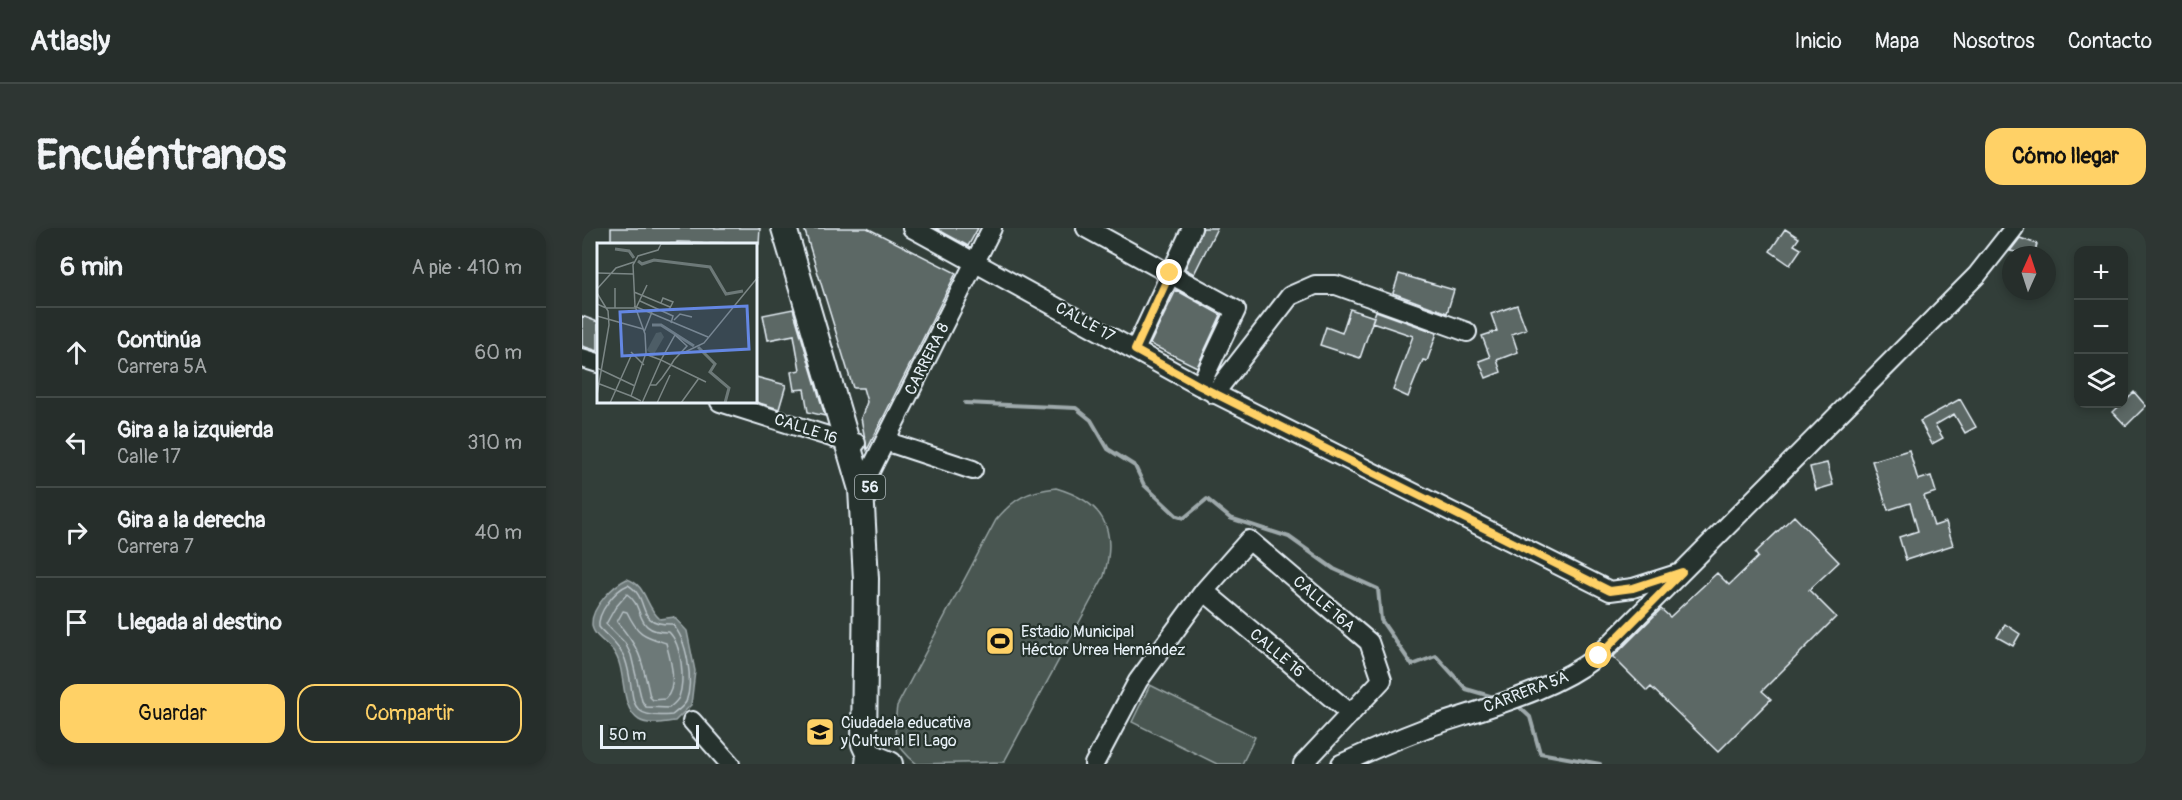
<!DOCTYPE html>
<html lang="es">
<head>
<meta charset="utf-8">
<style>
	:root { --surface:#262e2b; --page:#2e3633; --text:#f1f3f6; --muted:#a4a8a9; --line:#424a47; --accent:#ffd166 }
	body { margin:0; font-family:Pangolin,sans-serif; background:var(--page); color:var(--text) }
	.controls { position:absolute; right:18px; top:18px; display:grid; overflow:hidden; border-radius:12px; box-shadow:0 3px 9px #0003 }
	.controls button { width:54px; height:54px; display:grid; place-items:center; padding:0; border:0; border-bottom:2px solid var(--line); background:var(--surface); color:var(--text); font:30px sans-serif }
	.compass { position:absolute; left:1420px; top:18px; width:54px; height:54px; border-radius:50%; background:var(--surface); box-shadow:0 3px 9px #0003; rotate:3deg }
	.scale { position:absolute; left:18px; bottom:15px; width:99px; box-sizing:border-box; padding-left:6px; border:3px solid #e8f1f8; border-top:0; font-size:16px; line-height:21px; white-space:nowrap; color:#e8f1f8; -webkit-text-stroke:4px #26332d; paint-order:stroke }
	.stop { position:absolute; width:18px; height:18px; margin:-14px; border:4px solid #ffd166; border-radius:50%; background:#fff }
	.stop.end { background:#ffd166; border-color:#fff; box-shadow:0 2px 6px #0008 }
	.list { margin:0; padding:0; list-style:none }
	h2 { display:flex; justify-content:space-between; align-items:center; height:78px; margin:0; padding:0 24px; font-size:26px }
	h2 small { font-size:20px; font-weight:400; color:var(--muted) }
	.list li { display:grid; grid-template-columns:39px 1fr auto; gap:18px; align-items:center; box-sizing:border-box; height:90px; padding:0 24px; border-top:2px solid var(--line) }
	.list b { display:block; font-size:22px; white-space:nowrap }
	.list p { margin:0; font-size:20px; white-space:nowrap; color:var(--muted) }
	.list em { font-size:20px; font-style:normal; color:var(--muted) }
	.actions { display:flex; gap:12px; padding:18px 24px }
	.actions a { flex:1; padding:14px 0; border:2px solid var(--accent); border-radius:18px; text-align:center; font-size:21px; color:var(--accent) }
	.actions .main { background:var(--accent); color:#111 }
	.icon { flex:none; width:33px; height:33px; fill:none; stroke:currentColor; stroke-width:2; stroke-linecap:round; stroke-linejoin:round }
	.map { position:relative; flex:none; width:1564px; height:536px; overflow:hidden; border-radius:18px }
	header { display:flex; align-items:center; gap:36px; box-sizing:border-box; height:84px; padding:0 30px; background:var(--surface); border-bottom:2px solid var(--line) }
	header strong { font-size:28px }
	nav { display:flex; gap:33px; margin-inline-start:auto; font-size:21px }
	.intro { display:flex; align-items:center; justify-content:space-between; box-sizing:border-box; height:144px; padding:0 36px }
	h1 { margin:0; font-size:42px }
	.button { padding:15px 27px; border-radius:18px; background:var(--accent); color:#111; font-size:21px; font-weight:700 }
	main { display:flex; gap:36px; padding:0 36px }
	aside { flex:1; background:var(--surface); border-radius:18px; box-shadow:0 3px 9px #0003 }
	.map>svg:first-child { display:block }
	.green { fill:#495651; stroke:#98a4a4; stroke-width:1.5 }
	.water { fill:#6d7978; stroke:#9ea9ab; stroke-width:1.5 }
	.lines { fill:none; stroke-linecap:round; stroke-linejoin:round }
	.shore { stroke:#b7c1c5; stroke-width:1.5 }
	.stream { stroke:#9ea9ab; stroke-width:4 }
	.building { fill:#5c6865; stroke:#e8f1f8; stroke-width:1.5 }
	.minor-casing { stroke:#e8f1f8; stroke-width:22 }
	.major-casing { stroke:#e8f1f8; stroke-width:28 }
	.minor { stroke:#26332d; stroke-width:18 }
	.major { stroke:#26332d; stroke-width:24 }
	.route { stroke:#ffd166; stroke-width:8 }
	.labels { text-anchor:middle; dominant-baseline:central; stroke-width:4.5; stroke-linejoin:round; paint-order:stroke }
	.shield { fill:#26332d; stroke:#aeb8bb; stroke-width:1.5 }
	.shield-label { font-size:15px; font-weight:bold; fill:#e8f1f8 }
	.street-label { font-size:16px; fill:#e8f1f8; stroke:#26332d }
	.poi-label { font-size:16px; fill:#e8f1f8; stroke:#26332d; text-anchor:start }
	.inset-river { fill:none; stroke:#6d7978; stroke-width:3 }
	.inset-road { fill:none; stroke:#7b8685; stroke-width:1.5 }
	.view { fill:#6487e3; fill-opacity:0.15; stroke:#6487e3; stroke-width:3 }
	.inset-edge { fill:none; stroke:#e8f1f8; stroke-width:3 }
</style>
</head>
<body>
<header>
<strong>Atlasly</strong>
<nav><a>Inicio</a><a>Mapa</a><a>Nosotros</a><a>Contacto</a></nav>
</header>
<div class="intro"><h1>Encuéntranos</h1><a class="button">Cómo llegar</a></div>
<main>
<aside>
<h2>6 min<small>A pie · 410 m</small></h2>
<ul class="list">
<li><svg class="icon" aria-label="ahead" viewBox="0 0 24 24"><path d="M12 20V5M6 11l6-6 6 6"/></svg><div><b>Continúa</b><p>Carrera 5A</p></div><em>60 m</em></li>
<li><svg class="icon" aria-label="left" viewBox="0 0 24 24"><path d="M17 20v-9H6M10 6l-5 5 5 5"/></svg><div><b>Gira a la izquierda</b><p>Calle 17</p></div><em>310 m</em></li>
<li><svg class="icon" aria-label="right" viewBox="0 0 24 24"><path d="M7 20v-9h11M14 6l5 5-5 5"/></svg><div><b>Gira a la derecha</b><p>Carrera 7</p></div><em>40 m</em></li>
<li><svg class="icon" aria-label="arrive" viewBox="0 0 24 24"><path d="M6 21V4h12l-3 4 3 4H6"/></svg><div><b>Llegada al destino</b></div></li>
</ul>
<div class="actions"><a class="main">Guardar</a><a>Compartir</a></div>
</aside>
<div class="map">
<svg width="1564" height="536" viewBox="0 0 1564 536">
	<rect width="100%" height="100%" fill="#323e39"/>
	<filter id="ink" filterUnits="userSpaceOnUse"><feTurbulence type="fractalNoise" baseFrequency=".0167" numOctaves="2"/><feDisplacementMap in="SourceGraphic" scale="12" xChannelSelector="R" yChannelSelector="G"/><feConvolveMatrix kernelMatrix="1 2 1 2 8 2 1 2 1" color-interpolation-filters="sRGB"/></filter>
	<g filter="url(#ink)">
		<!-- green -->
		<path class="green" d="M474,260C521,274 536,300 522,348L422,534L335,536C311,517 311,507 315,478L414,292C432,270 446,263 474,260Z
			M568,457L673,509L660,536H635L550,494Z"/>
		<!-- water -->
		<path class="water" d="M45,351C65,357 63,379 78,391L92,389L105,403L113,443L109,477L93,493C82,494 67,498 57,492C37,479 45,442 32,424C26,415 10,408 10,396C9,379 32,357 45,351Z"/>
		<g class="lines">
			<!-- shore -->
			<path class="shore" d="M46,357C70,371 51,397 90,396C105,411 112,453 104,474C101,479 94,484 90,487C39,492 56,467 43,431C38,418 26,410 17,399C15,385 33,362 46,357Z
				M45,366C64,379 51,405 87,404C100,417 103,452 97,469C95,474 90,477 87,480L64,479L60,473L49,427L43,415L24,396L33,380Z
				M41,383L45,384C56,407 62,408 84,415C88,430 97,459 83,471L71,472L68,469C60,433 60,423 35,394Z"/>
			<!-- stream -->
			<path class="stream" d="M383,175L494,180L509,192L526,221L553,238L562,257L595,288L602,290L625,271L648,290L707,309L752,341L796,361L799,392L830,437L854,428L884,461L915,470
				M934,476L948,489L958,525L1018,536"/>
		</g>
		<!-- building -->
		<path class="building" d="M29,0H178L177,16L95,14V16H29Z
			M222,0H285L374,45L285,222L279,190L285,174L281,160H271Z
			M353,0H396L386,18Z
			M621,0H635L612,46L603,41Z
			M1203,1L1217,10L1212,17L1219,21L1208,37L1188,23Z
			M1438,10L1455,16L1452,27L1428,23Z
			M817,46L872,62L865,85L811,65Z
			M594,62L639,87L615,139L568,116Z
			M935,77L944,101L930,106L936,124L915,132L919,144L904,150L897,133L908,129L900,108L915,103L909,86Z
			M211,81L243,188L226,184L222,161L212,162L209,144L218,142L212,107L186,112L181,87Z
			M768,81L792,89L778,130L738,117L744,99L760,105Z
			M794,83L855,105L845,133L841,132L826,169L811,162L831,108L790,94Z
			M0,88L16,94V123L0,118Z
			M174,149L204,157L197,181L174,174Z
			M1552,164L1564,178L1544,198L1531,184Z
			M1378,171L1394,199L1383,205L1372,186L1353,197L1361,210L1350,216L1338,193Z
			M1327,222L1336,252L1349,248L1354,264L1342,268L1352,298L1364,294L1371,317L1324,332L1317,309L1336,303L1328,275L1306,282L1290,233Z
			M1245,235L1251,257L1234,262L1228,239Z
			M1212,288L1257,334L1227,362L1254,389L1180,463L1189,471L1136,524L1069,459L1065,463L1031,429L1079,381L1088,389L1135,345L1147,357L1176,329L1173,325Z
			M1423,396L1438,406L1431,418L1415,409Z"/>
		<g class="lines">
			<!-- minor casing -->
			<g class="minor-casing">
				<path id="minor" d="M330,0L618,158L1028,363L1051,360L1095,346
					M504,0L654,82L618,158
					M553,122L610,0
					M0,130L16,135
					M632,166L708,68L733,57H754L885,104
					M138,174L265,214L274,215
					M303,213L391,242
					M279,261L410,0
					M622,363L769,486
					M110,493L148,536
					M512,536L556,453L622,363L667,312L787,414L800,452L721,536
					M759,536C787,523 815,511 844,500C902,480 968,465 1017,427L1395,47L1432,0"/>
			</g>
			<!-- major casing -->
			<g class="major-casing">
				<path id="major" d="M202,0L279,261L284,351L282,516L287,527L286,536
					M287,527L308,536"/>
			</g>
			<!-- minor -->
			<use href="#minor" class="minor"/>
			<!-- major -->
			<use href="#major" class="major"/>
		</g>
	</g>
	<g class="lines" filter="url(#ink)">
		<!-- route -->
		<path class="route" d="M588,45L553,122L618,158L1028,363L1051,360L1100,344L1017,428"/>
	</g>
	<!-- icons -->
	<defs>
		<g id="stadium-square" transform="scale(1.5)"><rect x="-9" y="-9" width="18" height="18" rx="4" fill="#ffd166" stroke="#26332d"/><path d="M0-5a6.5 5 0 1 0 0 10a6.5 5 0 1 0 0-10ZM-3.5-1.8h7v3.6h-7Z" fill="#111"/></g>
		<g id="school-square" transform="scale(1.5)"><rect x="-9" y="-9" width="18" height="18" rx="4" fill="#ffd166" stroke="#26332d"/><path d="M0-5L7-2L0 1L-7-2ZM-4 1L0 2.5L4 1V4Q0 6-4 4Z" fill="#111"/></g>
	</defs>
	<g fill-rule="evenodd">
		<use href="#stadium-square" x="418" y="413"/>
		<use href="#school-square" x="238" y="504"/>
	</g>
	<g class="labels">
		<!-- shield labels -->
		<rect class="shield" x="273" y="247" width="30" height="24" rx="4.5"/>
		<g class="shield-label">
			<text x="288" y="259">56</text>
		</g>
		<!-- street labels -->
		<g class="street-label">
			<text transform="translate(503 94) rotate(29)">CALLE 17</text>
			<text transform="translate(345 131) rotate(-63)">CARRERA 8</text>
			<text transform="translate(224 201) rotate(18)">CALLE 16</text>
			<text transform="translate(742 376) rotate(41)">CALLE 16A</text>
			<text transform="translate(695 425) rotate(40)">CALLE 16</text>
			<text transform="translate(944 464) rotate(-21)">CARRERA 5A</text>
		</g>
		<!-- poi labels -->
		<g class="poi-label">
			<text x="439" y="404">Estadio Municipal<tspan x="439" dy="18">Héctor Urrea Hernández</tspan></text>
			<text x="259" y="495">Ciudadela educativa<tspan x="259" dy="18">y Cultural El Lago</tspan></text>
		</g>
	</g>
	<!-- overview -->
	<g transform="translate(15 15)">
		<rect width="160" height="160" fill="#323e39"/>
		<path d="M59,90L64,89L67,94L56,113L50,107Z" fill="#495651"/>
		<path class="inset-river" d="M18,6L32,8L37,15M41,18L45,21L57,17L113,24L129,51L146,48M55,82H64L97,103M101,104L118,121L113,129L132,145L128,160"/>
		<path class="inset-road" d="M64,1H96M0,30L36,31M0,46L19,25L37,19M37,49L73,64M0,50L11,68L12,82L0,152M43,58L76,73L74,80M64,60L66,55L76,59L72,67M0,61L9,65H39L50,42M37,63L111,94M18,65V45M0,73L46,86M77,77L83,71L95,74M47,89L55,69M34,109L47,122M86,110L107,100L161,34M0,125L38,143M0,140L34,153M53,142H59L65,135L74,122L77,117L90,103L78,92L64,117L74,122L109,139M44,158L34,153L49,110L48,91L38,63L36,22L41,13L61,7L64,1M13,160L34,113M45,160L64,117L48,111M60,160L73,132M84,160L102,135"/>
		<path class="view" d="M150,63L152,106L25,113L23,69Z"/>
		<rect width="160" height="160" class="inset-edge"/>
	</g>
</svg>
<div class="controls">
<button>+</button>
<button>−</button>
<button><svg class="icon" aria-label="layers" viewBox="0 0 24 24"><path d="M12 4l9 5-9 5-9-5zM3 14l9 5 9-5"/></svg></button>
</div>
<svg class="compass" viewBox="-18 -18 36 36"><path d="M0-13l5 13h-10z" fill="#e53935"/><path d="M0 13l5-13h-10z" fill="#a4a8a9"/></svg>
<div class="scale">50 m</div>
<div class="stop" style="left:1017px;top:428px"></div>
<div class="stop end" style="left:588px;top:45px"></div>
</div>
</main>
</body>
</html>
